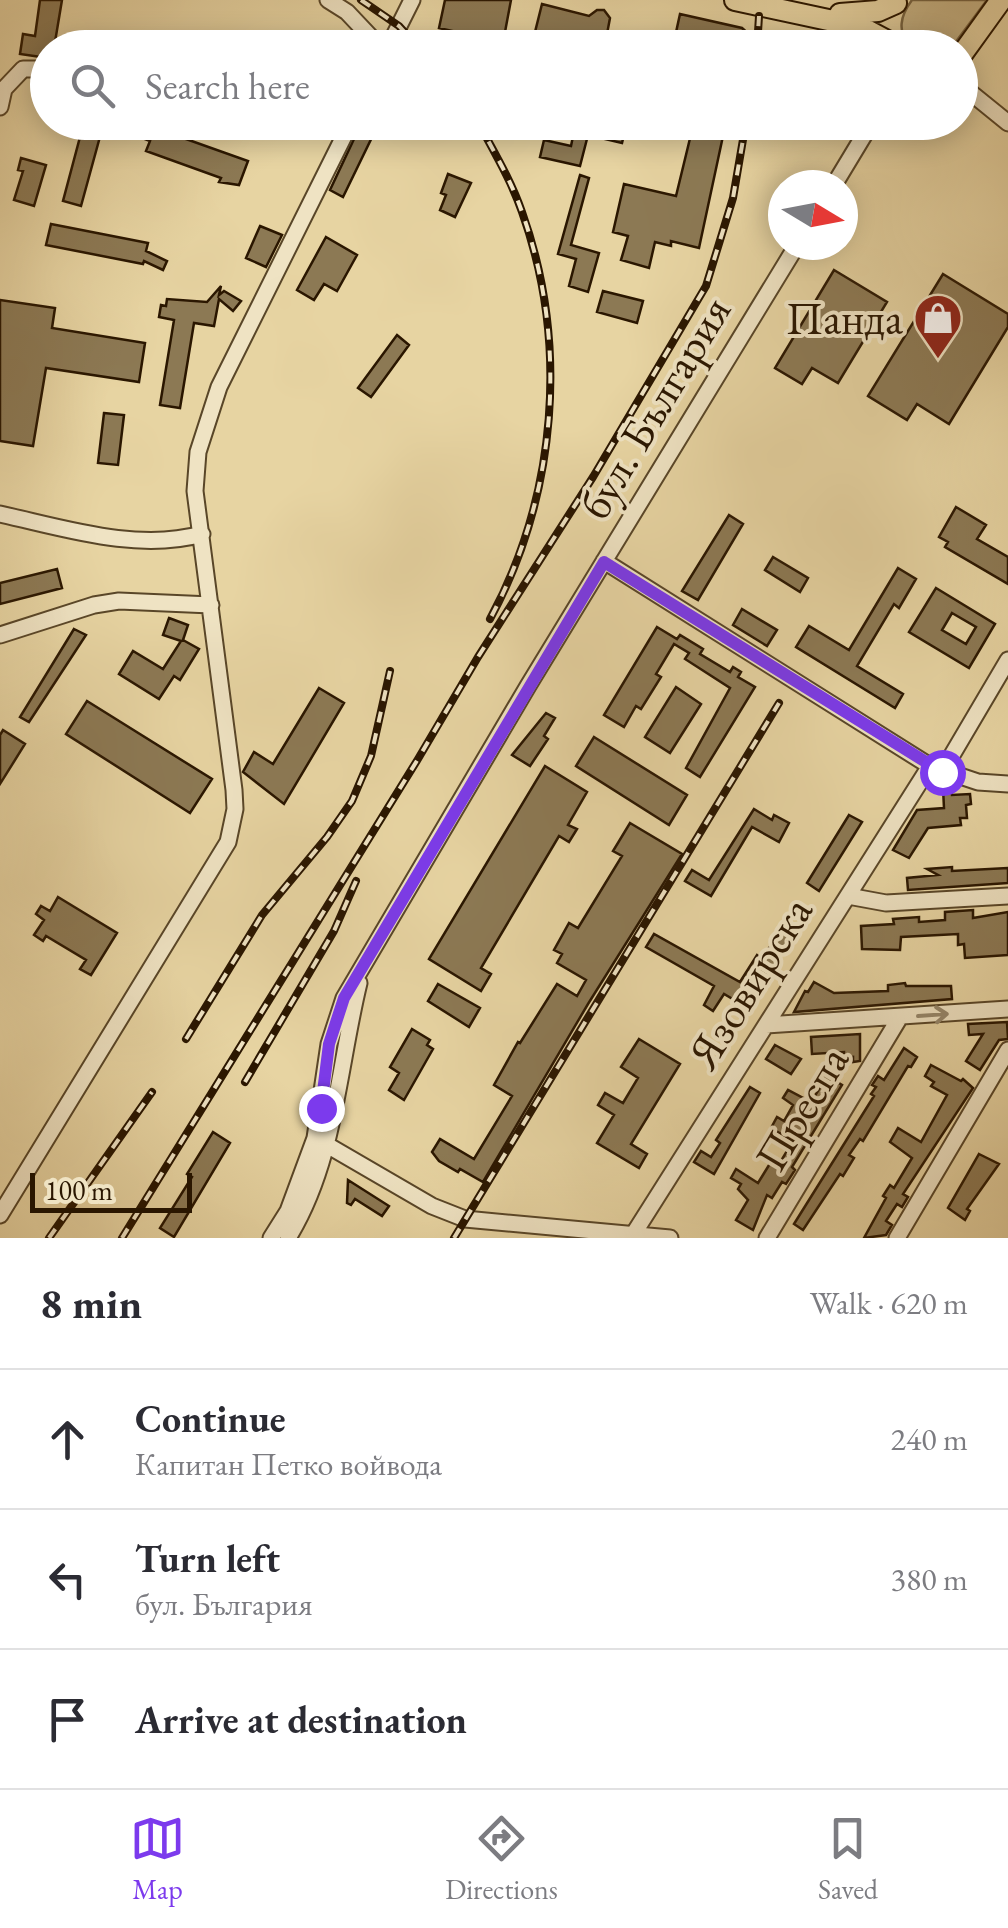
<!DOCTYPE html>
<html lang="en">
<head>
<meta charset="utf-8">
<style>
	:root { --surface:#fff; --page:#f2f2f3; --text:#2b2b33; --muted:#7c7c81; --line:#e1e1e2; --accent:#7c3aed }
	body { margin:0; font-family:"EB Garamond",serif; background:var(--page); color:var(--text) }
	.compass { position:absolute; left:768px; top:170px; width:90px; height:90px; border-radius:50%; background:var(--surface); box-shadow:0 5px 25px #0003; rotate:100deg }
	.scale { position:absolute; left:30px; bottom:25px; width:162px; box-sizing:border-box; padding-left:10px; border:5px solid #2a1600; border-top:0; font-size:28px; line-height:35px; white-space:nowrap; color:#2a1600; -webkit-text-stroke:8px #efe3c3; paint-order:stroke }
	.stop { position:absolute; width:30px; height:30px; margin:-22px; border:8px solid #7c3aed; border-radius:50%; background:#fff }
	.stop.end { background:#7c3aed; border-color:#fff; box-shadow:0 2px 10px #0008 }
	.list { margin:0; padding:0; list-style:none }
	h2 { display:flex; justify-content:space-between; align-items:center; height:130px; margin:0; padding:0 40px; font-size:42px }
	h2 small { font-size:32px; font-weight:400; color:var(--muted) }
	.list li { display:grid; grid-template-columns:65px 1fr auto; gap:30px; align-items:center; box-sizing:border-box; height:140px; padding:0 40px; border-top:2px solid var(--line) }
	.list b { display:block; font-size:38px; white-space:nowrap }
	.list p { margin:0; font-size:32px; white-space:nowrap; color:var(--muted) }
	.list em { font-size:32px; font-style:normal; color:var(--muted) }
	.icon { flex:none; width:55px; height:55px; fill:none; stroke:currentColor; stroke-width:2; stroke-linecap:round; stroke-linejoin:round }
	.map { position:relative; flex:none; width:1008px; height:1238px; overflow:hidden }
	.search { position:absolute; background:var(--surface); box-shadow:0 5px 25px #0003; left:30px; right:30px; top:30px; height:110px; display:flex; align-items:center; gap:25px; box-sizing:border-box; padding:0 35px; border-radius:55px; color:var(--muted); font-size:38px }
	.sheet { height:550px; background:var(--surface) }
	nav { display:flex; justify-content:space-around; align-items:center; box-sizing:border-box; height:140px; border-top:2px solid var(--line); background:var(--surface); font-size:28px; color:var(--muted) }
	nav a { display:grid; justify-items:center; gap:5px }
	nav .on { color:var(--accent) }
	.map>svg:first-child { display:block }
	.green { fill:#c7b486; stroke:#786543; stroke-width:2.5 }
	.building { fill:#8c7954; stroke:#2a1600; stroke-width:2.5; fill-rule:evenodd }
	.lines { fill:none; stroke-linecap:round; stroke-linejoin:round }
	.minor-casing { stroke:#594628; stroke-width:19 }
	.major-casing { stroke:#2a1600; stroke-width:24 }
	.minor { stroke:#efe3c3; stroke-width:15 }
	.major { stroke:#e7d4a2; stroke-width:20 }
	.rail-casing { stroke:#2a1600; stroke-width:8 }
	.rail { stroke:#efe3c3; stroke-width:4; stroke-dasharray:11; stroke-linecap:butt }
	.oneway { stroke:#96876b }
	.route { stroke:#7c3aed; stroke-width:12 }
	.labels { text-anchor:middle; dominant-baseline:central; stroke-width:8; stroke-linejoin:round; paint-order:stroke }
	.poi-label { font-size:45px; fill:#2a1600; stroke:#efe3c3; text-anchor:end }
	.street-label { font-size:45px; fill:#2a1600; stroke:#efe3c3 }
</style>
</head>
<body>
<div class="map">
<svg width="1008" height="1238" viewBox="0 0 1008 1238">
	<rect width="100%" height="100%" fill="#e7d4a2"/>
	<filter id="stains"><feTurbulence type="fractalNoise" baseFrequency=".002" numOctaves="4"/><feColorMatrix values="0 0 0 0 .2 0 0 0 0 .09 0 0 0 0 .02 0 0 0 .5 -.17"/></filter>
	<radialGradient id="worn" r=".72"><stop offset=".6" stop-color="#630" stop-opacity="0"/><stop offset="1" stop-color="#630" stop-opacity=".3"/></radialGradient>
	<!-- green -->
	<path class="green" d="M912,0H987L952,47L910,48C897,31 900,16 912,0Z"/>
	<!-- building -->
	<path class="building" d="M40,0H62L54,48H48V58L20,54L23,34L35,36Z
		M445,0H511L502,48H449L452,31L439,28Z
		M542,4L589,16L597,10H604L610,18L607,34L632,39L630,48H531Z
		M680,14L742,28L751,36L749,48H712L675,37Z
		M84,122H104L81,206L63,201Z
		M362,122L376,129L343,197L330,190Z
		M576,122H627L622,143L588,135L580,166L540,157L544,140L571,146Z
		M694,122H726L699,248L671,241V246L655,242L649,268L621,260L628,236L613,232L624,184L676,196Z
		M155,128L248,161L239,185L219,182L221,178L146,151L150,141L142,138L144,129L153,132Z
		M21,158L46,165L34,206L14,200L23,171L18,170Z
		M448,174L471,183L455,217L440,210L446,195L441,193Z
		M580,175L589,178L571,245L599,253L588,292L569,286L576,259L558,254Z
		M51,224L148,243L146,251L167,261L163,270L144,261L143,264L46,245Z
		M260,226L282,235L266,267L246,258Z
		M326,237L357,255L337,291L324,284L314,300L297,290Z
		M834,270L887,302L838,383L812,368L802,384L775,368Z
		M943,274L1008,314V327L949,424L917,404L907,420L868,396Z
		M221,286L219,295L224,291L241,301L233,311L219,299L214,326L194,323L180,408L160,405L174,320L159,317L161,305L166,306L167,299L207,302Z
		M603,291L643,301L637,323L597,312Z
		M0,300L55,308L52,328L145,343L139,382L46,368L33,446L0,441Z
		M397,335L409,345L371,397L358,388Z
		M104,413L124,415L118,465L98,463Z
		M956,507L986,525L977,539L1008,557V584L945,547L948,542L939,537Z
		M729,515L743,524L698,600L682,591Z
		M773,557L808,578L800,592L765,570Z
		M898,568L916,579L899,608L894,604L857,666L903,694L895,708L796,647L809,626L849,650Z
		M57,569L62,588L0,604V583Z
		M936,588L995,624L969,668L909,632ZM952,613L976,627L966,644L942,630Z
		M742,609L777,630L767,646L733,625Z
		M169,618L188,625L183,640L199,649L180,680L174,676L159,699L119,674L133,651L163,669L181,641L163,635Z
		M657,627L677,639L680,635L703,649L700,654L730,672L733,667L741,672L738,677L755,687L700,777L686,768L730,688L685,659L689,653L674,644L656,674L661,677L641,709L636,706L624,727L604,715Z
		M74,629L86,635L29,722L20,717Z
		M676,687L701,704L670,753L645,737Z
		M319,688L344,703L284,804L243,772L254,752L273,764Z
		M87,701L212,779L190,813L66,734Z
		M546,713L555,718L544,736L548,739L530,766L512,755Z
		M3,730L25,744L0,784V735Z
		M594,737L687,795L669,825L576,766Z
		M545,766L587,792L568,825L577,829L569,842L559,836L481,968L491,974L481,991L429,959Z
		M951,787L952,795L970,794L971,804L966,805L967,818H960L961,825L928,828L909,858L893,850L917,810L944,808L943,788Z
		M754,809L772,820L774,815L789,823L779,842L752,827L711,896L685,881L692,870L709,880Z
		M849,815L862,822L819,891L807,883Z
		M630,823L682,854L588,1004L483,1182L460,1169L458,1172L439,1161L432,1152L440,1139L474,1159L512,1096L494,1085L518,1042L520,1043L557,984L577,996L586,980L557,963L562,954L554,950L569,923L578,928L622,856L613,851Z
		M952,867V871L1008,868V883L908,890L907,878L938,875L927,869Z
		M58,897L117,933L91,975L80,969L86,960L46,936L43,941L34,935L44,920L36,914L41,906L50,911Z
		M973,910V918L1008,912V955L965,958L964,944L958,945V934L901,937L900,950L862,949L861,926L894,924L893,919L919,917V922L945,920V912Z
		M789,923L796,929L748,1008L724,994L713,1011L704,1005L714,986L646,947L654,934L740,982L757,955L761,958Z
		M814,982L834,993L888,991V985L905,983L906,986H951L952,999L794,1012L805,991L808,992Z
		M438,984L480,1008L469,1027L428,1001Z
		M1007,1022L1008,1039L999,1040L980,1070L966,1061L983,1034L969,1035L968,1024Z
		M412,1029L430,1040L427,1045L433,1049L404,1100L389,1090L399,1073L390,1067Z
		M860,1034V1061L853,1062V1057L844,1058V1052L812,1054L811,1037Z
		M639,1039L680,1064L631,1144L647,1154L639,1168L597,1143L614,1115L598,1105L605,1093L623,1103L638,1078L621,1067Z
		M775,1045L801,1059L791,1074L766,1059Z
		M904,1048L917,1057L911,1067L908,1066L863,1141L860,1139L849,1155L854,1158L843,1176L840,1174L803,1230L794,1224L874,1096L871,1094L876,1087L872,1085L878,1076L884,1080Z
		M931,1065L961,1081L963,1079L973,1088L903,1194L908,1197L902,1207L897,1204L886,1221L892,1225L886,1235L864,1238L886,1198L883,1196L890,1185L894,1188L912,1158L890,1142L898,1128L921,1142L947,1095L931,1086L934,1082L925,1076Z
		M822,1073L842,1085L792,1167L795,1170L786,1184L782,1182L772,1198L767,1195L753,1230L736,1220L748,1200L738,1189L741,1184L731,1178L736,1169L758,1183L774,1157L781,1161L793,1141L771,1128L777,1117L784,1121L793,1105L783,1098L788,1090L811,1102L821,1086L816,1083Z
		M750,1087L760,1093L714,1174L694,1162L701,1151L711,1157L720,1143L716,1140Z
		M213,1132L230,1143L174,1237L160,1228L192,1177L187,1174Z
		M979,1154L999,1164L967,1209L970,1211L965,1220L948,1208Z
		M348,1180L389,1206L382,1216L355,1199L351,1205L347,1203Z"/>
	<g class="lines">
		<!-- minor casing -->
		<g class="minor-casing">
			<path id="minor" d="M328,0L347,12L381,48
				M388,48L412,0
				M960,84L1008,123
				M0,107L4,89L23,69H48
				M834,185L872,122
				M0,514C64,528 137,552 202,534
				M604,561L930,766L978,782L1008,784
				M0,635L94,605L119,601L211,605
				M942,772L1008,660
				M848,896L886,903L1008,896
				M766,1025L1008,1009
				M315,1138L432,1206L465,1219L670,1238
				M0,1215L228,842L235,809L234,790L195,491L198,452L219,387L351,122
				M271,1238L288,1211L315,1138L329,1044L344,998L528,686L797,245
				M288,1238C335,1162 338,1069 359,983
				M631,1238L930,766
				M767,1238L900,1017
				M897,1238L1008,1050"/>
		</g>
		<!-- major casing -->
		<g class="major-casing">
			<path id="major" d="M735,0L861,27L893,44
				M840,14L878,11L896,3
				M960,57L1001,0"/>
		</g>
		<!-- minor -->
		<use href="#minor" class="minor"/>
		<!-- major -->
		<use href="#major" class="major"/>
		<!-- rail casing -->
		<g class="rail-casing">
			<path id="rail" d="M361,0L399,26L419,48
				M757,48L759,16
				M478,122C494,152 511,180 522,212C569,344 557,495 490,619
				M186,1039L262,915L327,837L352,801L371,756L390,671
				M245,1082L334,931L356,881
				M49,1238L152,1092
				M122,1238L418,759L478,657L593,477L706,286L733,198L746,122
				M454,1238L779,703"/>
		</g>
		<!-- rail -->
		<use href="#rail" class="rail"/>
	</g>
	<!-- one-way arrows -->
	<defs><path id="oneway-shaft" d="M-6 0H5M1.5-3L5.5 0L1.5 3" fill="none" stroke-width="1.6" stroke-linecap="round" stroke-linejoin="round" transform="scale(2.5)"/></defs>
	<use class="oneway" href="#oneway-shaft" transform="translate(933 1015) rotate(-4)"/>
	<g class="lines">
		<!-- route -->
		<path class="route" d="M321,1108L329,1044L344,998L604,562L942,772"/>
	</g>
	<!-- icons -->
	<defs>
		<g id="shop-pin" transform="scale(2.5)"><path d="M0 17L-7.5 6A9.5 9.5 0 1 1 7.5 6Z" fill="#8f2418" stroke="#efe3c3"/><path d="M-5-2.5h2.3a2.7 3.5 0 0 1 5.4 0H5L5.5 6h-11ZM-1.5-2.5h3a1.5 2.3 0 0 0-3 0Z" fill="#fff"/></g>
	</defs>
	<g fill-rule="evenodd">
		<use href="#shop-pin" x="938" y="318"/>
	</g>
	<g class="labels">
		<!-- poi labels -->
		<g class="poi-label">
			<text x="903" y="318">Панда</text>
		</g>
		<!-- street labels -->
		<g class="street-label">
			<text transform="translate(654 407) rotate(-59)">бул. България</text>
			<text transform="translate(749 982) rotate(-58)">Язовирска</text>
			<text transform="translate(801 1108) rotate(-59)">Преспа</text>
		</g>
	</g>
	<rect width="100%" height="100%" filter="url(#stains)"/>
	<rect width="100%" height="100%" fill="url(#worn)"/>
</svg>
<svg class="compass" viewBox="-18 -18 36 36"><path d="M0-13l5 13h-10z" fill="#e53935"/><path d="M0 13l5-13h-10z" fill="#7c7c81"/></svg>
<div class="scale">100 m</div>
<div class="stop" style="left:942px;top:772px"></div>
<div class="stop end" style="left:321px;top:1108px"></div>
<div class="search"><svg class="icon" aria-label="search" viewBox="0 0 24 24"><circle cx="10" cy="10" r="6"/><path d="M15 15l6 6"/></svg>Search here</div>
</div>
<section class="sheet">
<h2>8 min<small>Walk · 620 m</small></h2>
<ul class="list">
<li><svg class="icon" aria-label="ahead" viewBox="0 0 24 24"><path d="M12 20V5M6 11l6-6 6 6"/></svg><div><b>Continue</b><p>Капитан Петко войвода</p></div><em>240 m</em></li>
<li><svg class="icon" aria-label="left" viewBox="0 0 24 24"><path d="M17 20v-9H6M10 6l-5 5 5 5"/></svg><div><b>Turn left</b><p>бул. България</p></div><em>380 m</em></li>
<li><svg class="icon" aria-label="arrive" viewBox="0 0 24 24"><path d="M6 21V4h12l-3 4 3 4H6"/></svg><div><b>Arrive at destination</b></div></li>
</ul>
</section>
<nav>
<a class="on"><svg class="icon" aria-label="map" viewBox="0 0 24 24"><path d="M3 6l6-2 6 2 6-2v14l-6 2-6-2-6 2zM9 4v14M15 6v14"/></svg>Map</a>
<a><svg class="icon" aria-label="directions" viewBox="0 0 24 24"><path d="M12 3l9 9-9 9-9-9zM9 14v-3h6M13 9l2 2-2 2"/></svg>Directions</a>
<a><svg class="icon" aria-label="saved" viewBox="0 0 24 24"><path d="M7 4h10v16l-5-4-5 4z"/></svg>Saved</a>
</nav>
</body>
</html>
